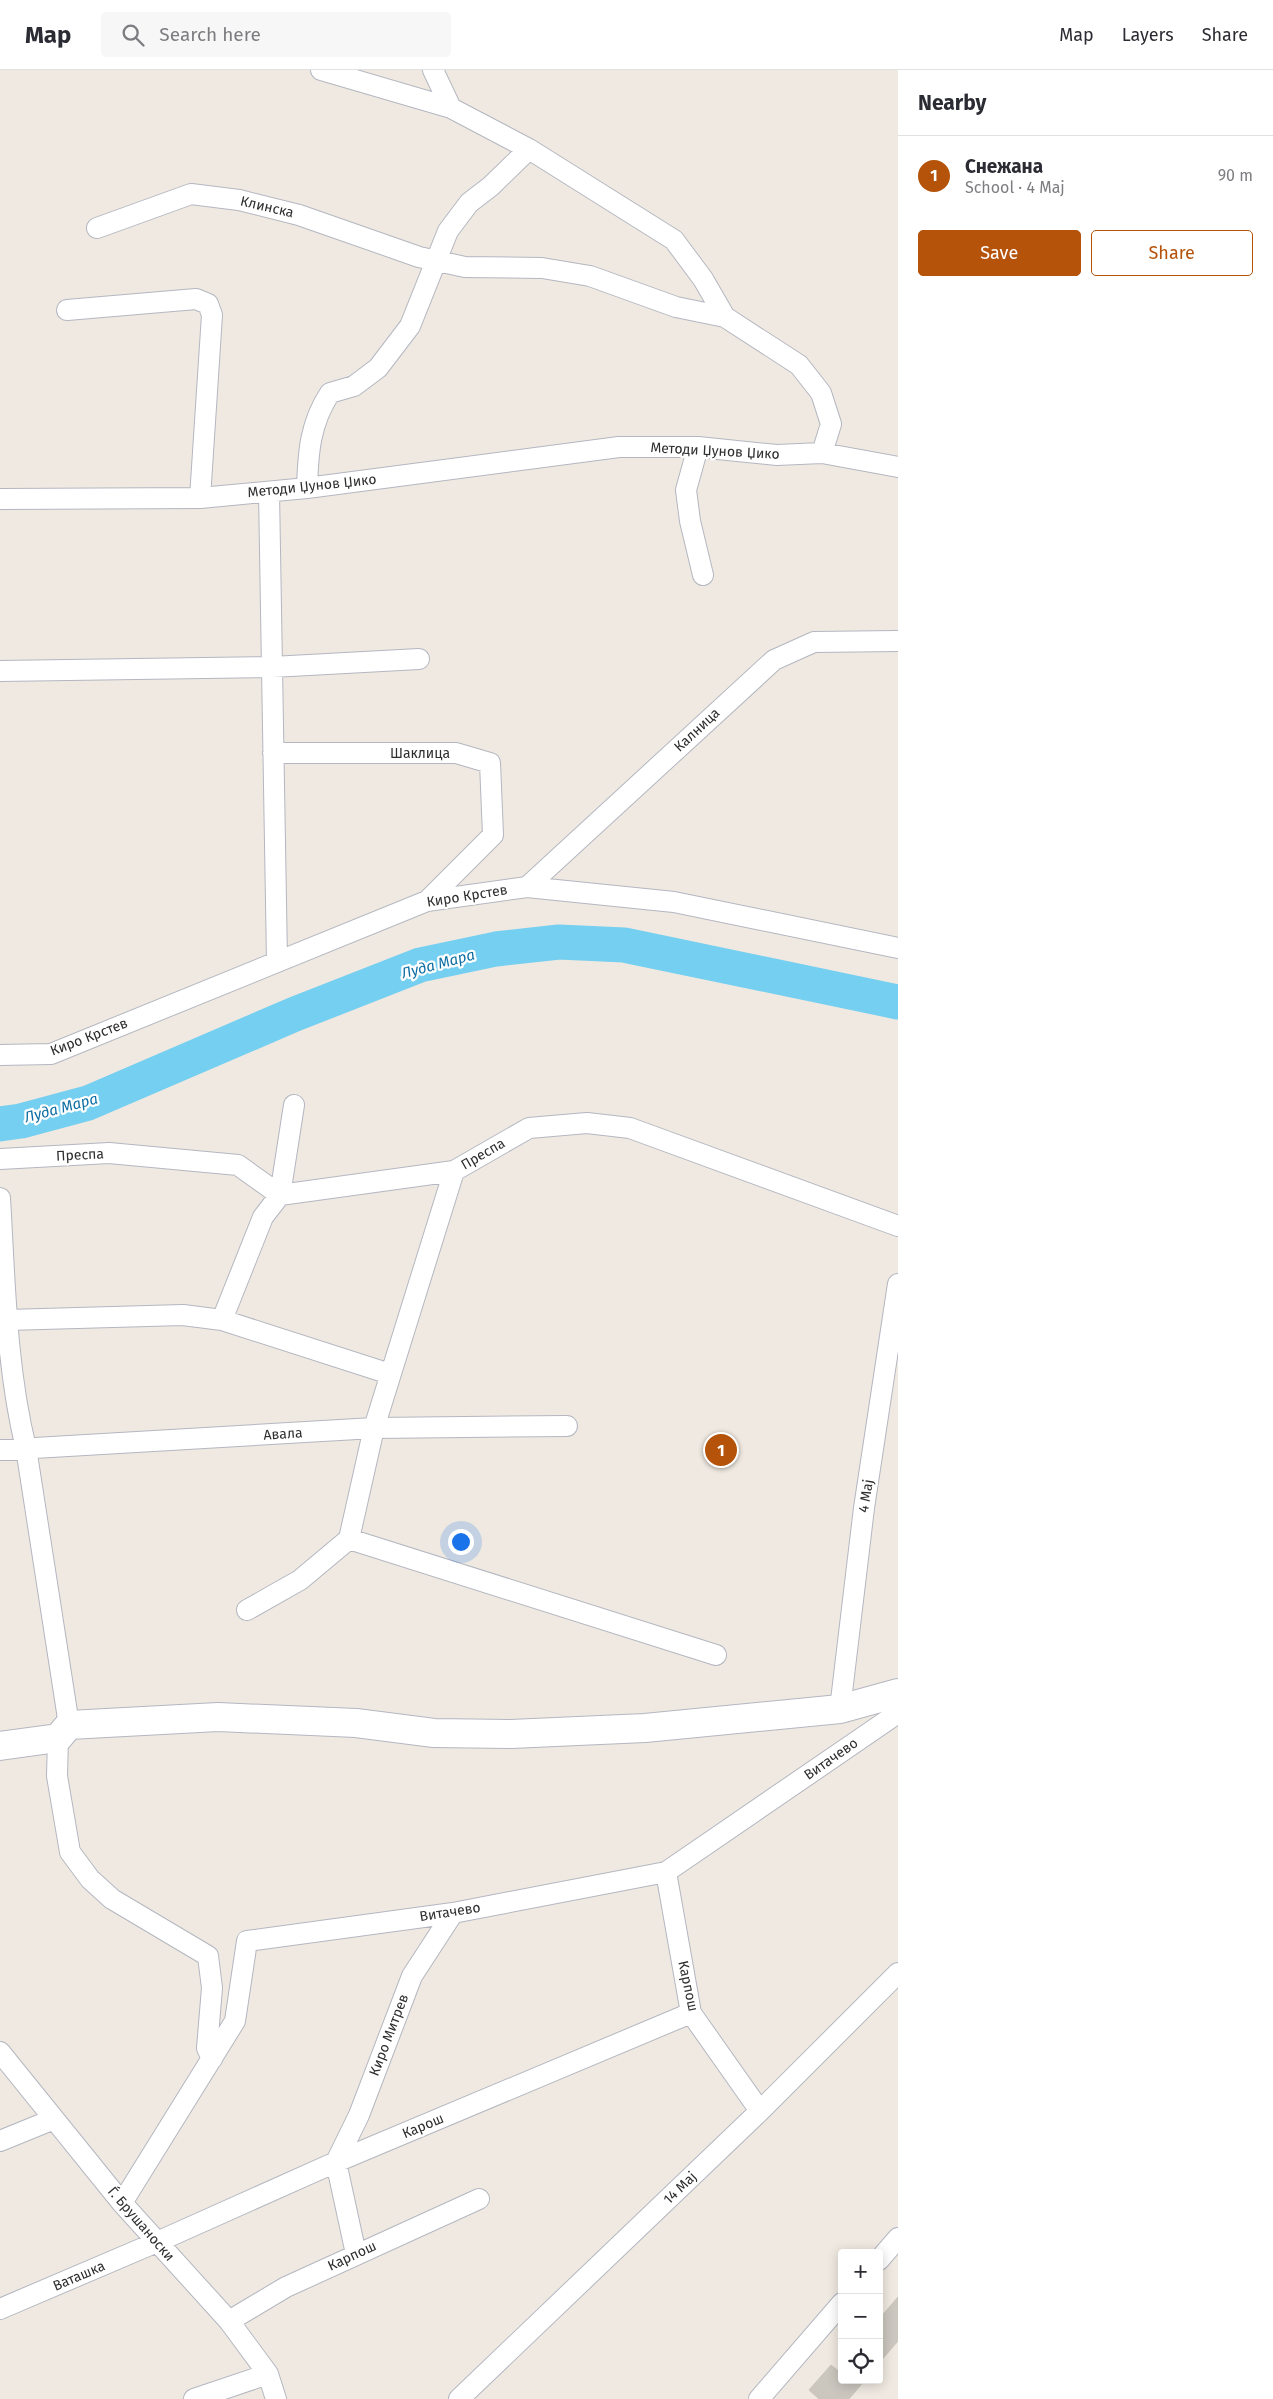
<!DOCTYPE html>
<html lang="en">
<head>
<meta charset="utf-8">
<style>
	:root { --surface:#fff; --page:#f7f7f7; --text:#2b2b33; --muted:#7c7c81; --line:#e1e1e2; --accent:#b45309 }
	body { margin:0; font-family:"Fira Sans",sans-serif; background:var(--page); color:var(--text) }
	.controls { position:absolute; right:15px; bottom:15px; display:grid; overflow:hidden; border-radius:5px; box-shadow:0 2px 12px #0003 }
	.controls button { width:45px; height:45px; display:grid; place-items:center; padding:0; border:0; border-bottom:1px solid var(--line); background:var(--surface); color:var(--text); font:25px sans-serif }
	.you { position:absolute; left:460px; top:1471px; width:18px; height:18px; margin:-12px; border:4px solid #fff; border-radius:50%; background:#1a73e8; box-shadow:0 0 0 8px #1a73e833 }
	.badge { display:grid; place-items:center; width:32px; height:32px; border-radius:50%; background:var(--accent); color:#fff; font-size:16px; font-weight:700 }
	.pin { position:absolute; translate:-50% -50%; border:2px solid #fff; box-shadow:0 1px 5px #0006 }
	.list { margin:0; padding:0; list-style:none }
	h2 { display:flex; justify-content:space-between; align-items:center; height:65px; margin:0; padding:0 20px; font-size:21px }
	h2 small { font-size:16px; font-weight:400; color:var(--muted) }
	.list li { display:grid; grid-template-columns:32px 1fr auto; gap:15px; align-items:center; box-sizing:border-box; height:80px; padding:0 20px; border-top:1px solid var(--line) }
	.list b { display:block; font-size:19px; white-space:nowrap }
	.list p { margin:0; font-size:16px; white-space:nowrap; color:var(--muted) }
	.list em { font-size:16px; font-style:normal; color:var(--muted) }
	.actions { display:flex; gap:10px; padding:15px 20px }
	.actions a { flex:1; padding:11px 0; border:1px solid var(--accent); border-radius:5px; text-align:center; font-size:18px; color:var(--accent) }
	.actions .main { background:var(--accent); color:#fff }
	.icon { flex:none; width:28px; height:28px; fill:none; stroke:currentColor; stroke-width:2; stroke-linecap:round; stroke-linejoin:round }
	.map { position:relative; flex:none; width:898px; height:2329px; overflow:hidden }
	header { display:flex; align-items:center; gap:30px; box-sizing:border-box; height:70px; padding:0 25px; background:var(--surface); border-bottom:1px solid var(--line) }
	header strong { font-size:24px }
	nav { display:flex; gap:28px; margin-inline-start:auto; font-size:18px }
	.search { width:350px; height:45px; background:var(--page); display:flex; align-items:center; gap:12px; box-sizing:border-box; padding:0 18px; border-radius:5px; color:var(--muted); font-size:19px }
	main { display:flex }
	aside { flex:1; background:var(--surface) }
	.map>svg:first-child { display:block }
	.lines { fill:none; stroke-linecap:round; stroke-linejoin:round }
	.river { stroke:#75cff0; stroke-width:35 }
	.building { fill:#cbc7bf; stroke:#cbc5ba }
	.minor-casing { stroke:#b4b7c1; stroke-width:22 }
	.secondary-casing { stroke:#b4b7c1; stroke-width:30 }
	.minor { stroke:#fff; stroke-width:20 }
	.secondary { stroke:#fff; stroke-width:28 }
	.labels { text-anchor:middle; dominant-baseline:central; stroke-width:4.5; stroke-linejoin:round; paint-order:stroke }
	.street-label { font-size:14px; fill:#2e2e2e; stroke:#fff }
	.water-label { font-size:15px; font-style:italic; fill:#0d6fa3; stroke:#fff }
</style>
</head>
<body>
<header>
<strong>Map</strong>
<div class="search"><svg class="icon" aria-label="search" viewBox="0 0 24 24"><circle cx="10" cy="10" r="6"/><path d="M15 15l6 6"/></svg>Search here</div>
<nav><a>Map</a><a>Layers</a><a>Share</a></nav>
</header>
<main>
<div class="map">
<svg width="898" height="2329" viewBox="0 0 898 2329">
	<rect width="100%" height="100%" fill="#efe9e1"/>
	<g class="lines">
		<!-- river -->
		<path class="river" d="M0,1054L21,1051L88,1033L295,944L420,895L496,879L559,872L624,875L898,932"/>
	</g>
	<!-- building -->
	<path class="building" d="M898,2227V2271L879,2293V2249Z
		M831,2295L842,2304V2310H865L849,2329H819L809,2320Z"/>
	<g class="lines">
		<!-- minor casing -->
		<g class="minor-casing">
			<path id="minor" d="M321,0L451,38
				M433,0L451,38L529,79L674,170L703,209L725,247L799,295L821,323L831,354L822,383
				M97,158L191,124L239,130L299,145L419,187L465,197L542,198L590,206L676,237L725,247
				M67,240L196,229L208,234L212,245L200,428
				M698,377L686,420L690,451L703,505
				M307,418C308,383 310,353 330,323L354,316L378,298L410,256L448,161L469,133L491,116L529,79
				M269,422L277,891
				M0,429L200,428L307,418L619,377H698L777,385L822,383L898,397
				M0,601L272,597L419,589
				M273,683H456L490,693L493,765L427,831
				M527,817L774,590L814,572L898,571
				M0,985L51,984L427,831L527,817L674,832L898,878
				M0,1089L109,1083L238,1095L280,1125L454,1101L529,1058L587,1053L630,1058L898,1156
				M0,1128C5,1211 6,1297 26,1378L69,1655
				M7,1250L183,1245L222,1250L390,1304
				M222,1250L263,1147L280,1125L294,1035
				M0,1380L374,1358L567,1356
				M349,1469L716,1585
				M247,1540L300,1510L349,1469L374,1358L454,1101
				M840,1639L864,1438L898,1214
				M58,1668L57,1706L70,1782L90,1809L112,1829L208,1886L212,1918L207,1978L212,1989
				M666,1802L691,1943L760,2041
				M0,1982L122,2133L229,2251L268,2304L276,2329
				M0,2071L54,2049
				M122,2133L235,1951L247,1871L453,1843L666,1802L898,1643
				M356,2184L336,2092L359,2045L412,1906L453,1843
				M879,2190L898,2168
				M0,2239L157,2172L336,2092L691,1943
				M229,2251L286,2217L479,2129
				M194,2329L268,2304
				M459,2329L760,2041L898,1903
				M759,2329L842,2233"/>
		</g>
		<!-- secondary casing -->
		<g class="secondary-casing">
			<path id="secondary" d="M0,1676L58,1668L69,1655L218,1647L356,1653L434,1663L511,1664L645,1658L840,1639L898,1623"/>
		</g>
		<!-- minor -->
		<use href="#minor" class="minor"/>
		<!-- secondary -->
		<use href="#secondary" class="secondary"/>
	</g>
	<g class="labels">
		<!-- street labels -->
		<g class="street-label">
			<text transform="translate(267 137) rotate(13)">Клинска</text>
			<text transform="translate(715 381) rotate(3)">Методи Џунов Џико</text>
			<text transform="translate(312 416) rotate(-6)">Методи Џунов Џико</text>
			<text transform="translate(697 660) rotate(-43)">Калница</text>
			<text x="420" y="683">Шаклица</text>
			<text transform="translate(467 826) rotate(-9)">Киро Крстев</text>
			<text transform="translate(89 967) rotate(-21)">Киро Крстев</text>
			<text transform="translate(483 1084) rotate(-30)">Преспа</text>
			<text transform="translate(80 1085) rotate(-3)">Преспа</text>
			<text transform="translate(283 1364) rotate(-4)">Авала</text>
			<text transform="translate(866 1426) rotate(-81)">4 Мај</text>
			<text transform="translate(831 1689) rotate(-35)">Витачево</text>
			<text transform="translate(450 1842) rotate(-9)">Витачево</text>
			<text transform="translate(688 1916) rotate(78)">Карпош</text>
			<text transform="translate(389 1965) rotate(-69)">Киро Митрев</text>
			<text transform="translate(423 2056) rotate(-23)">Карош</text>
			<text transform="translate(680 2118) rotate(-44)">14 Мај</text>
			<text transform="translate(141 2154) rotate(49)">Ѓ. Брушаноски</text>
			<text transform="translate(352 2186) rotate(-25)">Карпош</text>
			<text transform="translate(79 2206) rotate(-23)">Ваташка</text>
		</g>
		<!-- water labels -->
		<g class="water-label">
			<text transform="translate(438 894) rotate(-15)">Луда Мара</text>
			<text transform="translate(61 1038) rotate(-15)">Луда Мара</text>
		</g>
	</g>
</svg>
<div class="controls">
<button>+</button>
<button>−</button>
<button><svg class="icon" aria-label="locate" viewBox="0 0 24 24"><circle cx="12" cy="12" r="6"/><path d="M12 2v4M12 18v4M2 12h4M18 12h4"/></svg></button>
</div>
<div class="you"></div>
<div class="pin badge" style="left:721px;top:1380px">1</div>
</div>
<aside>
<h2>Nearby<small></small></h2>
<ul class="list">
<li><span class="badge">1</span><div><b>Снежана</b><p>School · 4 Мај</p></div><em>90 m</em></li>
</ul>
<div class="actions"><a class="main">Save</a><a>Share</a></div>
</aside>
</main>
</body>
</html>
